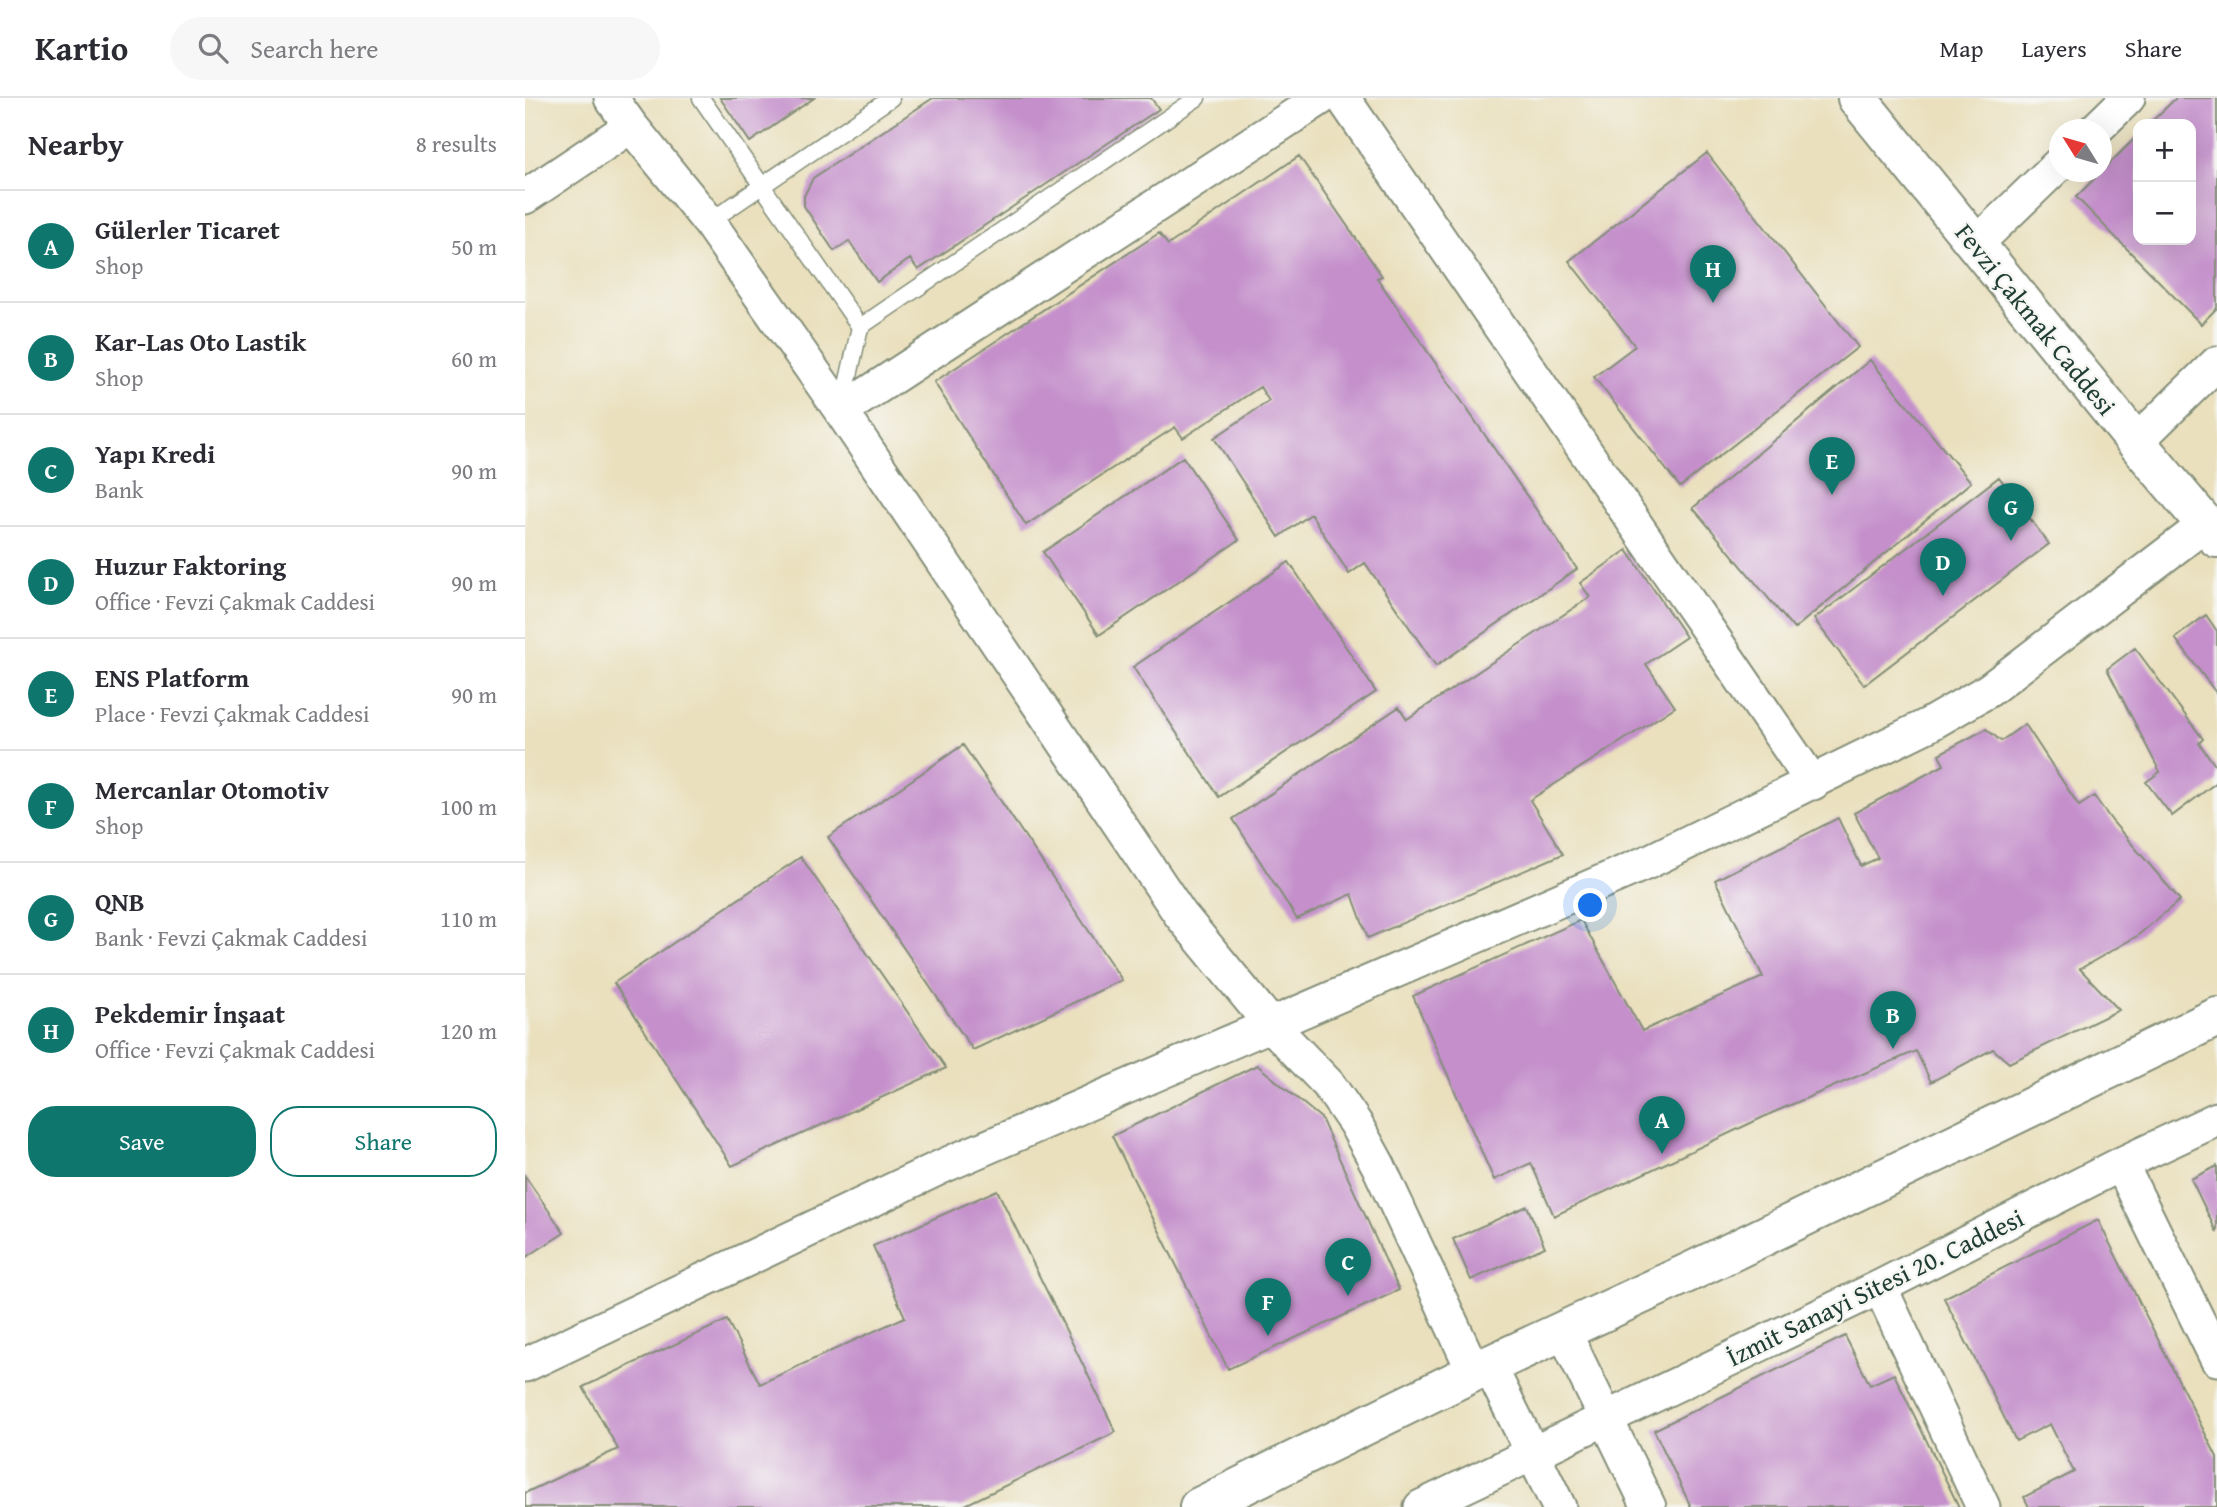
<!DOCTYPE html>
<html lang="en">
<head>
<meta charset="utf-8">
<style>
	:root { --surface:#fff; --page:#f7f7f7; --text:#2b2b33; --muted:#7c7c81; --line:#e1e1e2; --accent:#0f766e }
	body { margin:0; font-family:"Gentium Book Plus",serif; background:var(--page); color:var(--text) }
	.controls { position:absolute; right:21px; top:21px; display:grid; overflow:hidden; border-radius:14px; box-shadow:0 7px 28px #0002 }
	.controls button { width:63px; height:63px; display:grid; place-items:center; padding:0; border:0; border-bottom:2px solid var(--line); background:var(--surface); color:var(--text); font:35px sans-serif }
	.compass { position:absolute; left:1524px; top:21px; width:63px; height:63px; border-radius:50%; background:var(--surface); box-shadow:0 7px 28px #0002; rotate:307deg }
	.you { position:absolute; left:1066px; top:808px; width:24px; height:24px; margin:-18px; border:5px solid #fff; border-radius:50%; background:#1a73e8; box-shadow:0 0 0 10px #1a73e833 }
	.badge { display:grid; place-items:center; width:46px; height:46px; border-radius:50%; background:var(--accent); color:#fff; font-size:23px; font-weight:700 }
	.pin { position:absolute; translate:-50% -58px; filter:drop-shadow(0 2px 4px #0008) }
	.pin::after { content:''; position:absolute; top:37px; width:24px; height:21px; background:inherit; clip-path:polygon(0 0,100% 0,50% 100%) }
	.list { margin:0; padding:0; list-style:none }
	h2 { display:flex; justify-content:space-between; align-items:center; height:91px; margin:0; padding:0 28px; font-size:30px }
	h2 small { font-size:23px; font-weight:400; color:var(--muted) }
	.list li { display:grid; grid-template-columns:46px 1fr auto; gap:21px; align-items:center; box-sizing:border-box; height:112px; padding:0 28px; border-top:2px solid var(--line) }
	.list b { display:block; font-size:26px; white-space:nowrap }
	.list p { margin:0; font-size:23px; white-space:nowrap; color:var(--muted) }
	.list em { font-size:23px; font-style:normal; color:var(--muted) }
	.actions { display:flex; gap:14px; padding:21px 28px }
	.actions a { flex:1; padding:16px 0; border:2px solid var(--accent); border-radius:28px; text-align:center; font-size:24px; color:var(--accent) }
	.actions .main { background:var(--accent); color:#fff }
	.icon { flex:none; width:38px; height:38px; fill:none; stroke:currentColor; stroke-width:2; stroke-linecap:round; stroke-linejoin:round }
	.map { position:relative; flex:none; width:1692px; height:1409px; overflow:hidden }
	header { display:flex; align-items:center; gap:42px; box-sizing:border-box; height:98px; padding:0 35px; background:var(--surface); border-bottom:2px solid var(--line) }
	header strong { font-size:33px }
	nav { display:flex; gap:38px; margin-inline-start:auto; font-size:24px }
	.search { width:490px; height:63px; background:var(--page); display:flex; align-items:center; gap:18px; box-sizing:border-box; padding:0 24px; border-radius:38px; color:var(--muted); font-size:26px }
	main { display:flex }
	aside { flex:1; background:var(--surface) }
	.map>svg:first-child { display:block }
	.building { fill:#c48fcb }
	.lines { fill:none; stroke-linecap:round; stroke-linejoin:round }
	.lane-casing { stroke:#848e78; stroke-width:19 }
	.street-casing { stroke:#848e78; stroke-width:37 }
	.secondary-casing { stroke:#848e78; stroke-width:42 }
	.lane { stroke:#fff; stroke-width:16 }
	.street { stroke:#fff; stroke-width:33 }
	.secondary { stroke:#fff; stroke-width:38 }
	.labels { text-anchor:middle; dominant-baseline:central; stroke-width:5; stroke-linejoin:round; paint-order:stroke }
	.street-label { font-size:26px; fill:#1f3d34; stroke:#f6f6f2 }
</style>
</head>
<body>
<header>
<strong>Kartio</strong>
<div class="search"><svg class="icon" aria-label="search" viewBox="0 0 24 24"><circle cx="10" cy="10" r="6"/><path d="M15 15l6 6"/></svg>Search here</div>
<nav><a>Map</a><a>Layers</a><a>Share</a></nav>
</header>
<main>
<aside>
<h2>Nearby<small>8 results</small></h2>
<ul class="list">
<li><span class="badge">A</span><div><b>Gülerler Ticaret</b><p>Shop</p></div><em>50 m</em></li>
<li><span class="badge">B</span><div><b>Kar-Las Oto Lastik</b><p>Shop</p></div><em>60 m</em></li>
<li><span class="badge">C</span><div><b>Yapı Kredi</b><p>Bank</p></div><em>90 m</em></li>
<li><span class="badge">D</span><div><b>Huzur Faktoring</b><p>Office · Fevzi Çakmak Caddesi</p></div><em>90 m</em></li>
<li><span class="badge">E</span><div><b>ENS Platform</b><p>Place · Fevzi Çakmak Caddesi</p></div><em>90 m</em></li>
<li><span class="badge">F</span><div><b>Mercanlar Otomotiv</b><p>Shop</p></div><em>100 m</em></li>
<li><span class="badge">G</span><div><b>QNB</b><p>Bank · Fevzi Çakmak Caddesi</p></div><em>110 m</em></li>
<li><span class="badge">H</span><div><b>Pekdemir İnşaat</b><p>Office · Fevzi Çakmak Caddesi</p></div><em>120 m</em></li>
</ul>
<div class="actions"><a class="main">Save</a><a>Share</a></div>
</aside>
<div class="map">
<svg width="1692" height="1409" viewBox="0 0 1692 1409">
	<rect width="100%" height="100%" fill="#f6f6f2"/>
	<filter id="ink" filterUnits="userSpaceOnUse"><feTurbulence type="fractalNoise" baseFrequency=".0143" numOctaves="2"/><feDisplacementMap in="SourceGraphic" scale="14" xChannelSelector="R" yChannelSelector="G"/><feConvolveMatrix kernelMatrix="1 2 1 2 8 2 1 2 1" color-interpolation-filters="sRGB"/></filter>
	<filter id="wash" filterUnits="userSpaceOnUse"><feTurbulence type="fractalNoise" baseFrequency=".00686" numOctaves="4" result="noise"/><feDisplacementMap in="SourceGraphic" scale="28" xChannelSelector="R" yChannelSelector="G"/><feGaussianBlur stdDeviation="1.57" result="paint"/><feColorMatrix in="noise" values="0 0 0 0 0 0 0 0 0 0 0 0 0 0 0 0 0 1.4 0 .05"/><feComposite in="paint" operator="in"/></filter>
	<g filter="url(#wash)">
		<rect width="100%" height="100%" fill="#eae0bd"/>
		<g id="blocks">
			<!-- building -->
			<path class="building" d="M195,0H289L225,44Z
				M408,0H626L634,11L393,172L385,161L352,184L324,143L309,153L279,108V98L288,80Z
				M1651,0H1692V210L1676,226L1551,99L1613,37V142H1666V26H1624Z
				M1182,55L1333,249L1155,389L1069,279L1110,248L1044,163Z
				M774,58L857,178L852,180L1052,471L911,568L840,465L824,476L786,416L754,439L689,340L744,303L735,289L658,340L650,329L501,427L409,284L634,135L643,147Z
				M1345,262L1446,384L1269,531L1168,410Z
				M658,359L714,442L574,537L518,454Z
				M1474,379L1524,446L1339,587L1289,521Z
				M1102,452L1161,539L1121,566L1150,609L1005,702L1038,756L843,840L827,796L772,821L708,721L874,609L882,621L1065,499L1055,485Z
				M764,464L851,594L694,699L608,569Z
				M1681,517L1692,533V596L1650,540Z
				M1610,550L1678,641L1674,645L1692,670V684L1647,718L1621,684L1635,674L1582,571Z
				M1500,626L1554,708L1569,698L1587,723L1655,802L1612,838L1555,871L1594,912L1484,965L1468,951L1406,984L1391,953L1247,1015L1029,1118L1006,1065L969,1082L888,898L1056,822L1117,933L1238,879L1190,782L1313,720L1336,768L1353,760L1329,715L1419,667L1414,656L1461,631L1476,643Z
				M438,647L597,882L448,952L303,739Z
				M276,759L421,970L207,1068L89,885Z
				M732,967L796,1020L874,1192L703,1271L587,1038Z
				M1692,1068V1135L1666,1081Z
				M0,1078L39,1135L0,1160Z
				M472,1092L591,1334L436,1409H0V1395L93,1351L58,1289L202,1222L235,1286L380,1219L348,1148Z
				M1002,1108L1020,1149L946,1182L928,1141Z
				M1573,1122L1692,1359V1409H1504L1499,1399L1549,1374L1525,1326L1491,1343L1419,1200Z
				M1320,1238L1345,1287L1369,1276L1434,1409H1166L1129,1332Z"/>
		</g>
	</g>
	<g filter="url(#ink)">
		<use href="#blocks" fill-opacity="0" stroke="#848e78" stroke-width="2"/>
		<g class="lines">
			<!-- lane casing -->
			<g class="lane-casing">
				<path id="lane" d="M176,0L335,229L672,0
					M184,124L366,0
					M317,309L335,229"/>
			</g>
			<!-- street casing -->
			<g class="street-casing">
				<path id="street" d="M86,0L106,28L184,124L316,313L655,816L747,928L803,986L830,1025L853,1067L949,1274
					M818,0L1288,685
					M1570,32L1603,0
					M0,99L106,28
					M1450,147L1534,66
					M316,313L796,0
					M1611,344L1692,265
					M1596,1066L1692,1261
					M1355,1189L1458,1409
					M1039,1234L1124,1409
					M0,1267L418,1068L1123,764L1405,626L1464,592L1681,426
					M964,1267L1034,1409
					M896,1409L1355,1189L1596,1066L1692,1021"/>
			</g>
			<!-- secondary casing -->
			<g class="secondary-casing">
				<path id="secondary" d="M1332,0L1611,344L1692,440
					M674,1409L949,1274L1167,1173L1692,919"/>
			</g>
			<!-- lane -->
			<use href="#lane" class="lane"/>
			<!-- street -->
			<use href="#street" class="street"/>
			<!-- secondary -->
			<use href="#secondary" class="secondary"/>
		</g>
	</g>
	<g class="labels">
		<!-- street labels -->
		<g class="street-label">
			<text transform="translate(1511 221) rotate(51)">Fevzi Çakmak Caddesi</text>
			<text transform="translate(1350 1189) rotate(-26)">İzmit Sanayi Sitesi 20. Caddesi</text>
		</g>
	</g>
</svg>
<div class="controls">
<button>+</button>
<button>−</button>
</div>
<svg class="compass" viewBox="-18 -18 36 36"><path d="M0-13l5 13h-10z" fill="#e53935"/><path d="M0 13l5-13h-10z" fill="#7c7c81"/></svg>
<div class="you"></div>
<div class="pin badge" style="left:1137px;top:1056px">A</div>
<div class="pin badge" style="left:1368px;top:951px">B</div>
<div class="pin badge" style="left:823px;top:1198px">C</div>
<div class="pin badge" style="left:1418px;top:498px">D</div>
<div class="pin badge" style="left:1307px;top:397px">E</div>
<div class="pin badge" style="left:743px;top:1238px">F</div>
<div class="pin badge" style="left:1486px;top:443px">G</div>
<div class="pin badge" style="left:1188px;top:205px">H</div>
</div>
</main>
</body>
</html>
